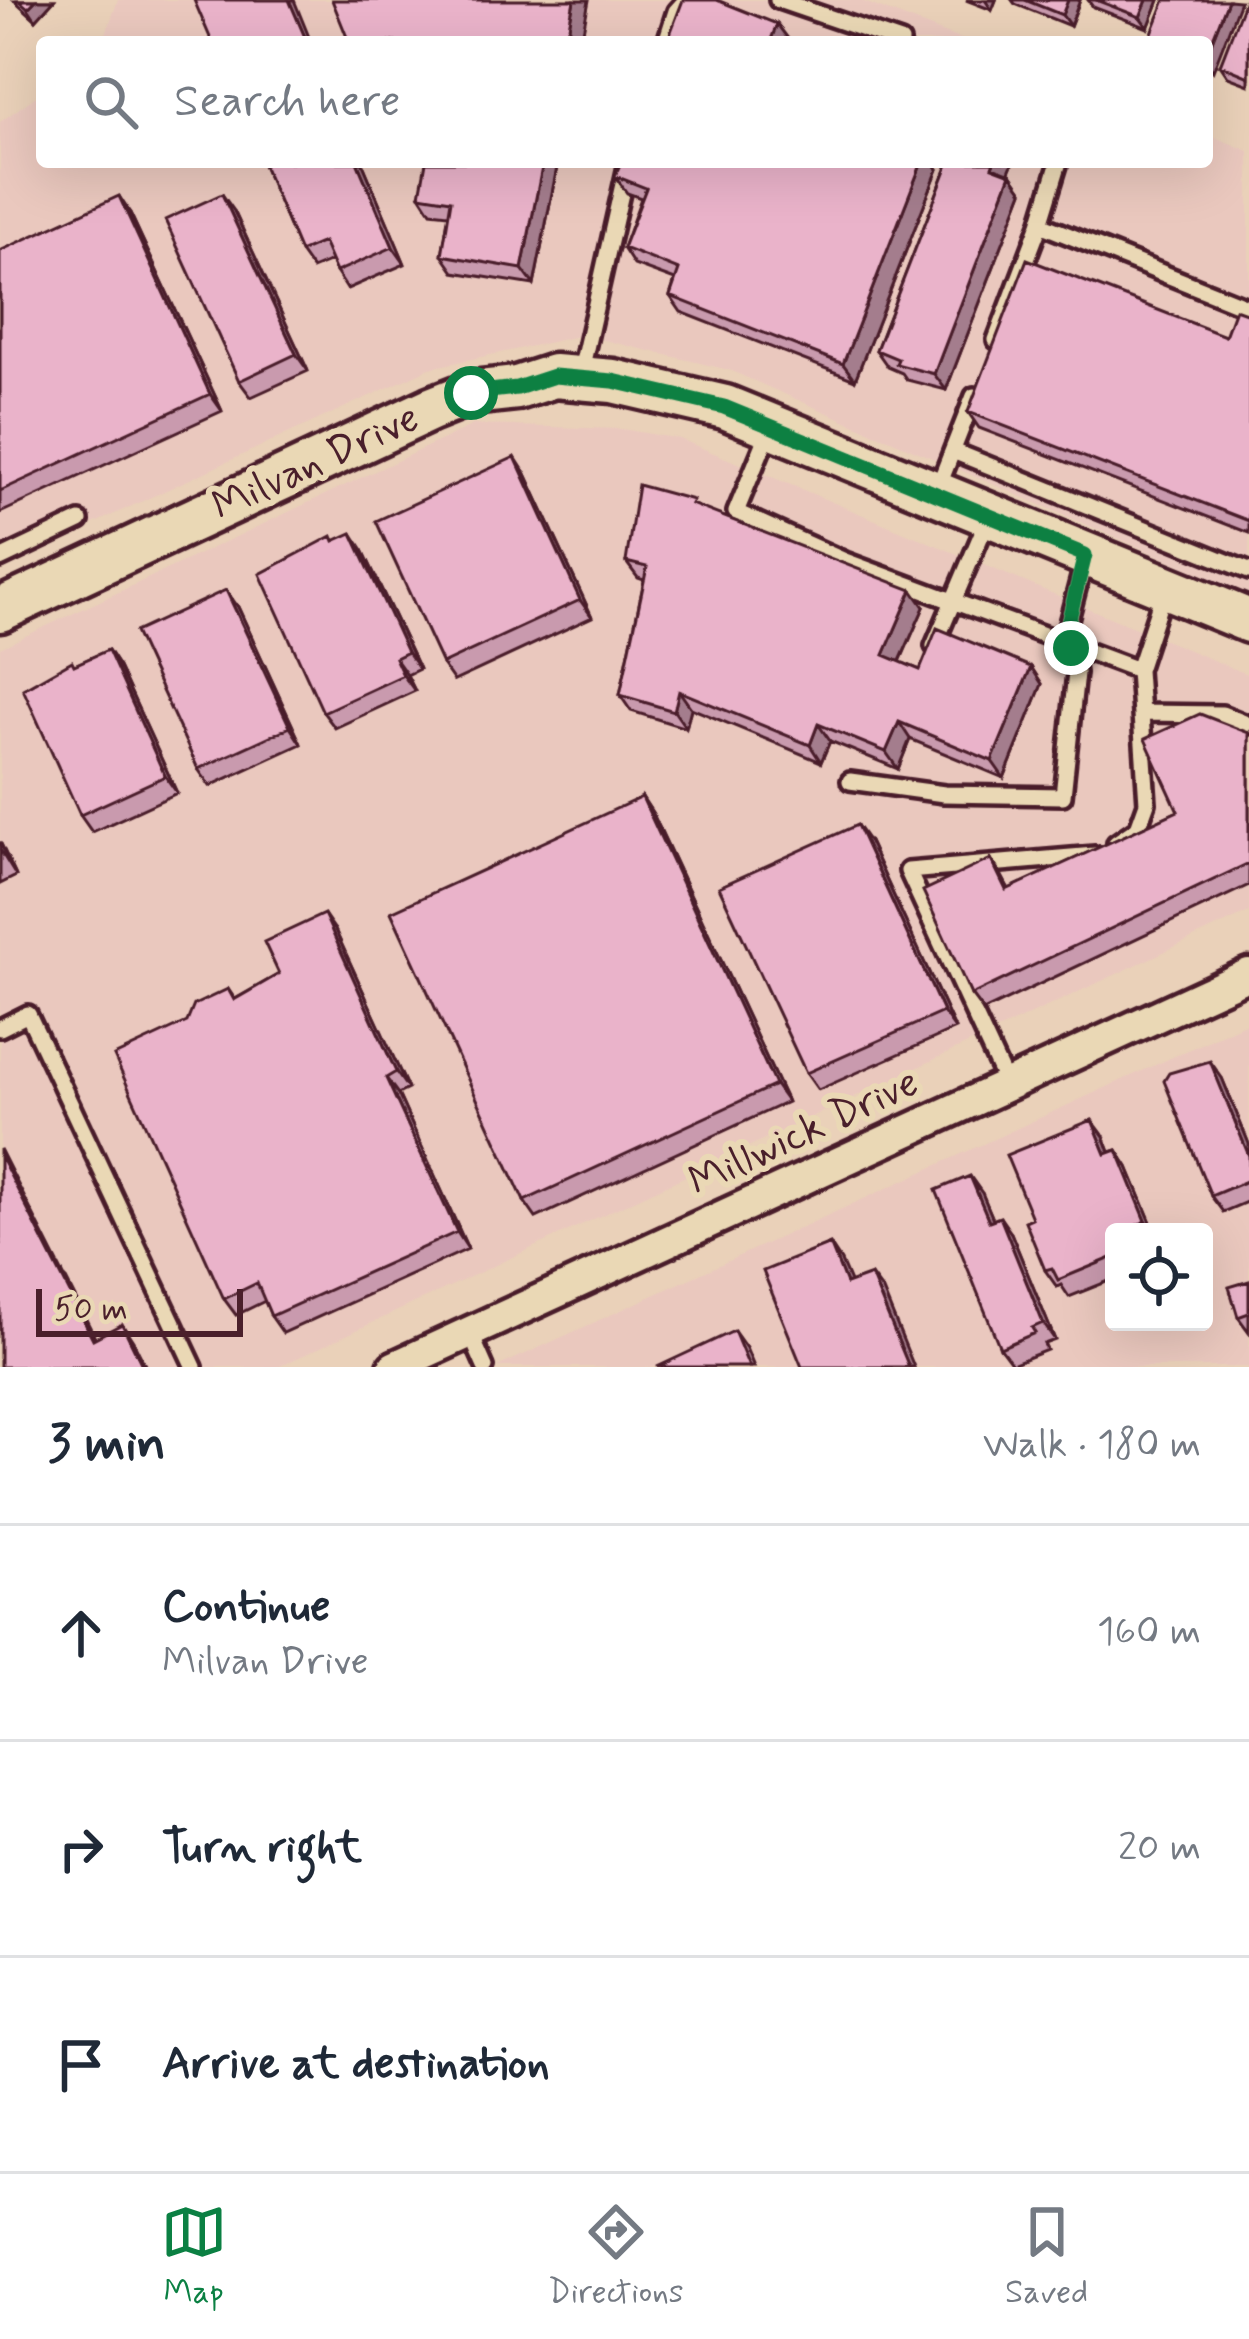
<!DOCTYPE html>
<html lang="en">
<head>
<meta charset="utf-8">
<style>
	:root { --surface:#fff; --page:#f6f6f7; --text:#1f2937; --muted:#747a83; --line:#e0e1e3; --accent:#0b8043 }
	body { margin:0; font-family:Mynerve,sans-serif; background:var(--page); color:var(--text) }
	.controls { position:absolute; right:36px; bottom:36px; display:grid; overflow:hidden; border-radius:12px; box-shadow:0 12px 48px #0002 }
	.controls button { width:108px; height:108px; display:grid; place-items:center; padding:0; border:0; border-bottom:3px solid var(--line); background:var(--surface); color:var(--text); font:60px sans-serif }
	.scale { position:absolute; left:36px; bottom:30px; width:207px; box-sizing:border-box; padding-left:12px; border:6px solid #4a1f2b; border-top:0; font-size:33px; line-height:42px; white-space:nowrap; color:#4a1f2b; -webkit-text-stroke:9px #ead8b5; paint-order:stroke }
	.stop { position:absolute; width:36px; height:36px; margin:-27px; border:9px solid #0b8043; border-radius:50%; background:#fff }
	.stop.end { background:#0b8043; border-color:#fff; box-shadow:0 3px 12px #0008 }
	.list { margin:0; padding:0; list-style:none }
	h2 { display:flex; justify-content:space-between; align-items:center; height:156px; margin:0; padding:0 48px; font-size:51px }
	h2 small { font-size:39px; font-weight:400; color:var(--muted) }
	.list li { display:grid; grid-template-columns:78px 1fr auto; gap:36px; align-items:center; box-sizing:border-box; height:216px; padding:0 48px; border-top:3px solid var(--line) }
	.list b { display:block; font-size:45px; white-space:nowrap }
	.list p { margin:0; font-size:39px; white-space:nowrap; color:var(--muted) }
	.list em { font-size:39px; font-style:normal; color:var(--muted) }
	.icon { flex:none; width:66px; height:66px; fill:none; stroke:currentColor; stroke-width:2; stroke-linecap:round; stroke-linejoin:round }
	.map { position:relative; flex:none; width:1249px; height:1367px; overflow:hidden }
	.search { position:absolute; background:var(--surface); box-shadow:0 12px 48px #0002; left:36px; right:36px; top:36px; height:132px; display:flex; align-items:center; gap:30px; box-sizing:border-box; padding:0 42px; border-radius:12px; color:var(--muted); font-size:45px }
	.sheet { height:804px; background:var(--surface) }
	nav { display:flex; justify-content:space-around; align-items:center; box-sizing:border-box; height:168px; border-top:3px solid var(--line); background:var(--surface); font-size:33px; color:var(--muted) }
	nav a { display:grid; justify-items:center; gap:6px }
	nav .on { color:var(--accent) }
	.map>svg:first-child { display:block }
	.built { fill:#eac8be; fill-rule:evenodd }
	.lines { fill:none; stroke-linecap:round; stroke-linejoin:round }
	.lane-casing { stroke:#4a1f2b; stroke-width:24 }
	.street-casing { stroke:#4a1f2b; stroke-width:39 }
	.secondary-casing { stroke:#4a1f2b; stroke-width:51 }
	.lane { stroke:#ead8b5; stroke-width:15 }
	.street { stroke:#ead8b5; stroke-width:30 }
	.secondary { stroke:#ead8b5; stroke-width:42 }
	.wall { fill:#c99aae; stroke:#4a1f2b; stroke-width:3 }
	.shaded-wall { fill:#a47d8d; stroke:#4a1f2b; stroke-width:3 }
	.building { fill:#eab3ca; stroke:#4a1f2b; stroke-width:3 }
	.route { stroke:#0b8043; stroke-width:15 }
	.labels { text-anchor:middle; dominant-baseline:central; stroke-width:12; stroke-linejoin:round; paint-order:stroke }
	.street-label { font-size:42px; fill:#4a1f2b; stroke:#ead8b5 }
</style>
</head>
<body>
<div class="map">
<svg width="1249" height="1367" viewBox="0 0 1249 1367">
	<rect width="100%" height="100%" fill="#ead1b9"/>
	<filter id="ink" filterUnits="userSpaceOnUse"><feTurbulence type="fractalNoise" baseFrequency=".00833" numOctaves="2"/><feDisplacementMap in="SourceGraphic" scale="24" xChannelSelector="R" yChannelSelector="G"/><feConvolveMatrix kernelMatrix="1 2 1 2 8 2 1 2 1" color-interpolation-filters="sRGB"/></filter>
	<g filter="url(#ink)">
		<!-- built -->
		<path class="built" d="M118,0H859L968,42H103Z
			M42,92V162H1207V134L1249,151V595L729,370L583,335L430,368L0,567V122Z
			M473,425L622,429L680,439L1249,675V912L278,1367H0V648Z
			M1249,1022V1367H497ZM1114,1232H1204V1322H1114Z"/>
		<g class="lines">
			<!-- lane casing -->
			<g class="lane-casing">
				<path id="lane" d="M778,0L901,42
					M666,42L676,11L686,0
					M1040,224L1059,162
					M996,340L1040,224L1249,308
					M580,375L628,162
					M770,429L736,512L845,561L1138,670
					M953,451L1249,571
					M937,490L974,396
					M0,559L80,521
					M934,646L988,519
					M1141,713L1222,714L1249,725
					M850,781L944,794L1063,796L1076,673L1068,623L1085,558
					M1116,843L1138,828L1147,803L1138,670L1164,591
					M0,1028L28,1014L194,1367
					M1007,1085L908,871L1095,855
					M470,1333L485,1367"/>
			</g>
			<!-- street casing -->
			<g class="street-casing">
				<path id="street" d="M394,1367L1249,974"/>
			</g>
			<!-- secondary casing -->
			<g class="secondary-casing">
				<path id="secondary" d="M0,610L431,409L471,393L517,388L554,376L613,381L725,407L1249,621"/>
			</g>
			<!-- lane -->
			<use href="#lane" class="lane"/>
			<!-- street -->
			<use href="#street" class="street"/>
			<!-- secondary -->
			<use href="#secondary" class="secondary"/>
		</g>
		<!-- wall -->
		<path class="wall" d="M14,0H54L36,20Z
			M966,0H996L992,10Z
			M1012,0H1080L1070,26L1015,4Z
			M1088,0H1159L1148,28L1093,7Z
			M1249,0V85L1228,77L1220,65Z
			M262,162H362L405,264L347,289L336,272L331,261L312,269L300,252Z
			M558,162L534,285L454,272L442,255L449,214L431,212L420,195Z
			M621,162H933L938,169L855,380L681,312L670,296L675,280L634,265L623,248L641,198L627,193L615,176Z
			M949,162H1013L1008,173L1011,174L1023,191L946,390L907,380L902,373L888,367L876,350Z
			M234,211L308,371L251,397L239,381Z
			M130,213L222,411L0,513V251Z
			M1249,314V533L979,428L968,412L1225,336Z
			M526,474L592,617L454,681L442,664Z
			M697,507L924,607L900,662L920,670L1031,667L1042,684L1004,778L910,739L898,769L830,741L821,762L691,708L686,728L631,711L620,695L644,580L638,578L626,562Z
			M335,540L363,550L419,669L407,675L415,691L335,728L323,712Z
			M238,607L301,744L210,786L198,769Z
			M108,650L119,667L177,793L92,832L80,815L75,665Z
			M1249,733V885L983,1011L971,995L991,859L1009,889L1178,811Z
			M642,797L653,814L787,1102L536,1218L524,1201Z
			M0,842L16,876L0,884Z
			M869,842L955,1029L818,1090L806,1073Z
			M335,930L408,1089L398,1094L468,1249L283,1333L271,1316L265,1301L236,1315L224,1299L187,1022L228,989L235,999L279,974Z
			M1222,1078L1249,1144V1201L1223,1212L1211,1196Z
			M1104,1136L1110,1152L1117,1150L1128,1167L1155,1232H1114V1279L1069,1297L1061,1285L1057,1287L1045,1270L1032,1218Z
			M982,1193L993,1219L1011,1233L1055,1340L1044,1344L1047,1350L1012,1364L1000,1348Z
			M1249,1281V1332L1238,1317Z"/>
		<!-- shaded-wall -->
		<path class="shaded-wall" d="M36,0H54L36,20L28,8Z
			M289,0H294L311,42H307Z
			M574,0H589L581,42H566Z
			M985,0H996L992,10Z
			M1068,0H1080L1070,26L1062,15Z
			M1147,0H1159L1148,28L1140,17Z
			M1228,0L1240,1L1213,71L1207,63V53Z
			M777,24L789,40L788,42H770Z
			M357,162H362L405,264L393,247Z
			M543,162H558L534,285L522,269Z
			M922,162H933L938,169L855,380L843,364Z
			M994,162H1013L1004,184L992,167Z
			M1011,174L1023,191L946,390L934,374Z
			M222,194L234,211L308,371L296,354Z
			M119,196L130,213L222,411L210,394Z
			M515,457L526,474L592,617L580,600Z
			M352,533L363,550L419,669L407,652Z
			M226,590L238,607L301,744L290,727Z
			M912,590L924,607L895,672L884,655Z
			M108,650L119,667L177,793L165,776Z
			M395,658L407,675L415,691L403,675Z
			M1031,667L1042,684L1004,778L992,761Z
			M679,691L691,708L686,728L674,711Z
			M899,722L910,739L898,769L886,752Z
			M818,724L830,741L821,762L810,745Z
			M642,797L653,814L787,1102L775,1085Z
			M857,825L869,842L955,1029L943,1012Z
			M0,842L16,876L0,850Z
			M991,859L1002,876L1018,907L1006,890Z
			M324,914L335,930L408,1089L396,1072Z
			M1210,1061L1222,1078L1249,1144V1156Z
			M386,1078L398,1094L468,1249L457,1232Z
			M1092,1120L1104,1136L1117,1171L1106,1154Z
			M0,1149L104,1355L93,1339L0,1155Z
			M1117,1150L1128,1167L1155,1232L1146,1221Z
			M970,1176L982,1193L1001,1238L989,1221Z
			M1000,1217L1011,1233L1055,1340L1043,1323Z
			M830,1244L841,1261L858,1301L846,1284Z
			M871,1275L883,1291L914,1367H909Z
			M122,1324L133,1341L146,1367H143Z
			M734,1331L746,1348L754,1367H749Z"/>
		<!-- building -->
		<path class="building" d="M19,0H36L28,8Z
			M194,0H289L307,42H212Z
			M332,0H574L566,42H349Z
			M683,0H717L777,24L770,42H667Z
			M1025,0H1068L1062,15Z
			M1096,0H1147L1140,17Z
			M1165,0H1228L1207,53V42H1160L1150,38Z
			M1245,0H1249V77L1220,65Z
			M262,162H357L393,247L336,272L323,242L300,252Z
			M426,162H543L522,269L442,255L451,200L420,195Z
			M621,162H922L843,364L670,296L679,270L623,248L646,188L615,176Z
			M949,162H994L992,167L1011,174L934,374L896,364L898,359L876,350Z
			M222,194L296,354L239,381L165,220Z
			M119,196L210,394L0,491V251Z
			M1027,259L1225,336L1235,309L1249,314V521L968,412Z
			M515,457L580,600L442,664L376,521Z
			M638,485L693,500L691,504L912,590L884,655L920,670L937,628L1031,667L992,761L899,722L886,752L818,724L810,745L679,691L674,711L620,695L647,567L626,562Z
			M352,533L407,652L395,658L403,675L323,712L260,574L332,536L334,541Z
			M226,590L290,727L198,769L135,632Z
			M108,650L165,776L80,815L23,689L72,661L74,665Z
			M1200,714L1249,733V863L971,995L923,891L991,859L1006,890L1178,811L1145,739Z
			M642,797L775,1085L524,1201L391,912Z
			M857,825L943,1012L806,1073L719,887Z
			M324,914L396,1072L386,1078L457,1232L271,1316L257,1283L224,1299L114,1056L187,1022L194,1005L228,989L234,1000L279,974L264,942Z
			M1210,1061L1249,1156V1180L1211,1196L1164,1081L1169,1073Z
			M1092,1120L1106,1154L1117,1150L1146,1221L1135,1226L1138,1232H1114V1257L1058,1280L1052,1268L1045,1270L1025,1221L1032,1218L1006,1155Z
			M0,1155L93,1339L122,1324L143,1367H0Z
			M970,1176L989,1221L1000,1217L1043,1323L1032,1328L1035,1333L1000,1348L936,1190Z
			M830,1244L846,1284L871,1275L909,1367H802L763,1271Z
			M1249,1281V1313L1238,1317L1229,1287Z
			M734,1331L749,1367H657Z"/>
	</g>
	<g class="lines" filter="url(#ink)">
		<!-- route -->
		<path class="route" d="M471,393L517,388L554,376L613,381L724,407L1085,555L1068,623L1071,648"/>
	</g>
	<g class="labels">
		<!-- street labels -->
		<g class="street-label">
			<text transform="translate(316 463) rotate(-25)">Milvan Drive</text>
			<text transform="translate(804 1133) rotate(-25)">Millwick Drive</text>
		</g>
	</g>
</svg>
<div class="controls">
<button><svg class="icon" aria-label="locate" viewBox="0 0 24 24"><circle cx="12" cy="12" r="6"/><path d="M12 2v4M12 18v4M2 12h4M18 12h4"/></svg></button>
</div>
<div class="scale">50 m</div>
<div class="stop" style="left:471px;top:393px"></div>
<div class="stop end" style="left:1071px;top:648px"></div>
<div class="search"><svg class="icon" aria-label="search" viewBox="0 0 24 24"><circle cx="10" cy="10" r="6"/><path d="M15 15l6 6"/></svg>Search here</div>
</div>
<section class="sheet">
<h2>3 min<small>Walk · 180 m</small></h2>
<ul class="list">
<li><svg class="icon" aria-label="ahead" viewBox="0 0 24 24"><path d="M12 20V5M6 11l6-6 6 6"/></svg><div><b>Continue</b><p>Milvan Drive</p></div><em>160 m</em></li>
<li><svg class="icon" aria-label="right" viewBox="0 0 24 24"><path d="M7 20v-9h11M14 6l5 5-5 5"/></svg><div><b>Turn right</b></div><em>20 m</em></li>
<li><svg class="icon" aria-label="arrive" viewBox="0 0 24 24"><path d="M6 21V4h12l-3 4 3 4H6"/></svg><div><b>Arrive at destination</b></div></li>
</ul>
</section>
<nav>
<a class="on"><svg class="icon" aria-label="map" viewBox="0 0 24 24"><path d="M3 6l6-2 6 2 6-2v14l-6 2-6-2-6 2zM9 4v14M15 6v14"/></svg>Map</a>
<a><svg class="icon" aria-label="directions" viewBox="0 0 24 24"><path d="M12 3l9 9-9 9-9-9zM9 14v-3h6M13 9l2 2-2 2"/></svg>Directions</a>
<a><svg class="icon" aria-label="saved" viewBox="0 0 24 24"><path d="M7 4h10v16l-5-4-5 4z"/></svg>Saved</a>
</nav>
</body>
</html>
